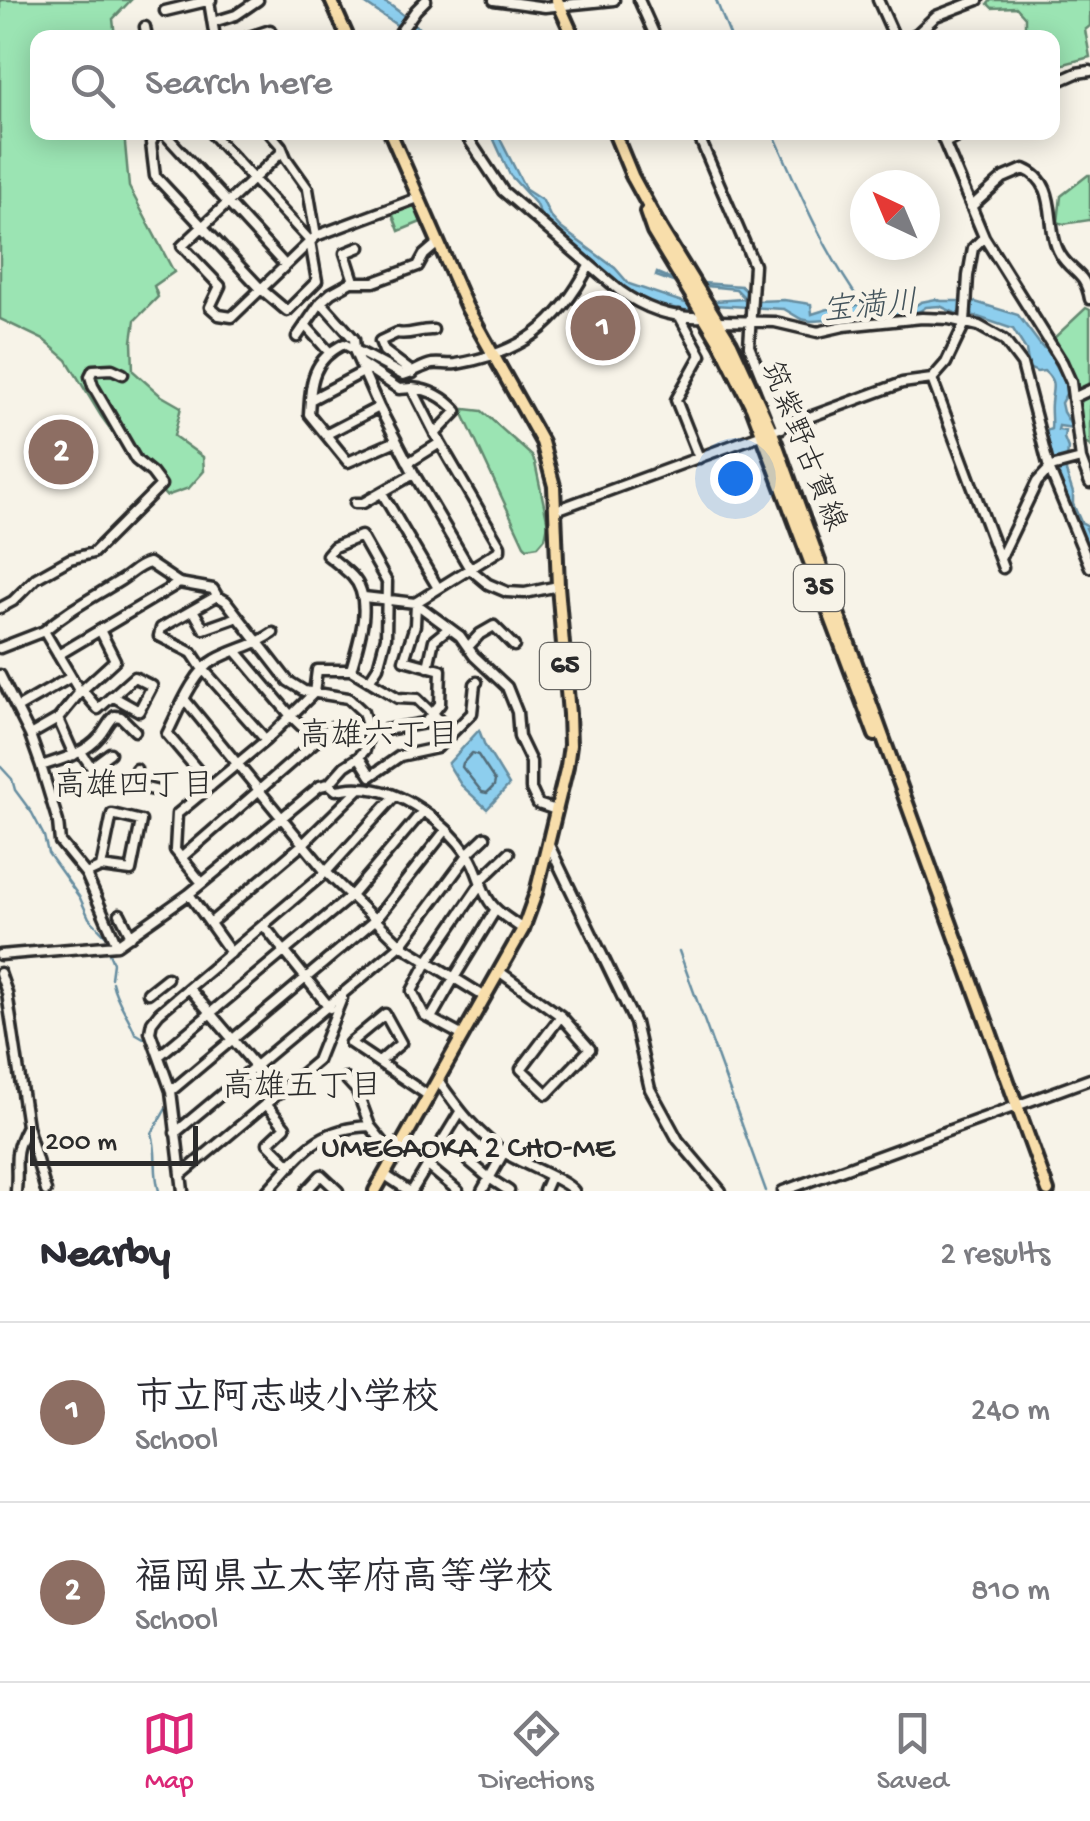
<!DOCTYPE html>
<html lang="en">
<head>
<meta charset="utf-8">
<style>
	:root { --surface:#fff; --page:#f2f2f3; --text:#2b2b33; --muted:#7c7c81; --line:#e1e1e2; --accent:#db2777 }
	body { margin:0; font-family:"Gochi Hand","Klee One",sans-serif; background:var(--page); color:var(--text) }
	.compass { position:absolute; left:850px; top:170px; width:90px; height:90px; border-radius:50%; background:var(--surface); box-shadow:0 5px 25px #0003; rotate:316deg }
	.scale { position:absolute; left:30px; bottom:25px; width:168px; box-sizing:border-box; padding-left:10px; border:5px solid #2b2b2b; border-top:0; font-size:28px; line-height:35px; white-space:nowrap; color:#2b2b2b; -webkit-text-stroke:8px #f7f3e8; paint-order:stroke }
	.you { position:absolute; left:735px; top:478px; width:35px; height:35px; margin:-25px; border:8px solid #fff; border-radius:50%; background:#1a73e8; box-shadow:0 0 0 15px #1a73e833 }
	.badge { display:grid; place-items:center; width:65px; height:65px; border-radius:50%; background:var(--accent); color:#fff; font-size:32px; font-weight:700 }
	.pin { position:absolute; translate:-50% -50%; border:5px solid #fff; box-shadow:0 2px 10px #0006 }
	.list { margin:0; padding:0; list-style:none }
	h2 { display:flex; justify-content:space-between; align-items:center; height:130px; margin:0; padding:0 40px; font-size:42px }
	h2 small { font-size:32px; font-weight:400; color:var(--muted) }
	.list li { display:grid; grid-template-columns:65px 1fr auto; gap:30px; align-items:center; box-sizing:border-box; height:180px; padding:0 40px; border-top:2px solid var(--line) }
	.list b { display:block; font-size:38px; white-space:nowrap }
	.list p { margin:0; font-size:32px; white-space:nowrap; color:var(--muted) }
	.list em { font-size:32px; font-style:normal; color:var(--muted) }
	.icon { flex:none; width:55px; height:55px; fill:none; stroke:currentColor; stroke-width:2; stroke-linecap:round; stroke-linejoin:round }
	.map { position:relative; flex:none; width:1090px; height:1191px; overflow:hidden }
	.search { position:absolute; background:var(--surface); box-shadow:0 5px 25px #0003; left:30px; right:30px; top:30px; height:110px; display:flex; align-items:center; gap:25px; box-sizing:border-box; padding:0 35px; border-radius:20px; color:var(--muted); font-size:38px }
	.sheet { height:490px; background:var(--surface) }
	nav { display:flex; justify-content:space-around; align-items:center; box-sizing:border-box; height:140px; border-top:2px solid var(--line); background:var(--surface); font-size:28px; color:var(--muted) }
	nav a { display:grid; justify-items:center; gap:5px }
	nav .on { color:var(--accent) }
	.map>svg:first-child { display:block }
	.green { fill:#9be4b3; stroke:#63886f; stroke-width:2.5 }
	.water { fill:#8dceee; stroke:#668da0; stroke-width:2.5 }
	.lines { fill:none; stroke-linecap:round; stroke-linejoin:round }
	.shore { stroke:#526c79; stroke-width:2.5 }
	.stream { stroke:#668da0; stroke-width:2.5 }
	.minor-casing { stroke:#2b2b2b; stroke-width:15 }
	.major-casing { stroke:#2b2b2b; stroke-width:18 }
	.minor { stroke:#f7f3e8; stroke-width:8 }
	.major { stroke:#f8deab; stroke-width:10 }
	.labels { text-anchor:middle; dominant-baseline:central; stroke-width:10; stroke-linejoin:round; paint-order:stroke }
	.shield { fill:#f7f3e8; stroke:#686764; stroke-width:2.5 }
	.shield-label { font-size:28px; font-weight:bold; fill:#2b2b2b }
	.street-label { font-size:30px; fill:#2b2b2b; stroke:#f7f3e8 }
	.water-label { font-size:32px; font-style:italic; fill:#44545c; stroke:#f7f3e8 }
	.neighbourhood-label { font-size:32px; fill:#2b2b2b; stroke:#f7f3e8 }
</style>
</head>
<body>
<div class="map">
<svg width="1090" height="1191" viewBox="0 0 1090 1191">
	<rect width="100%" height="100%" fill="#f7f3e8"/>
	<filter id="ink" filterUnits="userSpaceOnUse"><feTurbulence type="fractalNoise" baseFrequency=".01" numOctaves="2"/><feDisplacementMap in="SourceGraphic" scale="20" xChannelSelector="R" yChannelSelector="G"/><feConvolveMatrix kernelMatrix="1 2 1 2 8 2 1 2 1" color-interpolation-filters="sRGB"/></filter>
	<g filter="url(#ink)">
		<!-- green -->
		<path class="green" d="M0,0H131L113,19L115,37L38,38V132L124,133L129,187L174,272L154,286L158,297L135,320L132,341L133,371L160,395L181,407L174,436L203,457L204,471L189,488L166,496L119,441L101,416L67,360L44,340L0,319Z
			M991,0H1090V26L1085,30L1090,57L1053,67L1052,38L1020,37L1025,34V17L1016,7L992,8L988,4Z
			M1088,175H1090V220L1063,224L1058,222L1061,196Z
			M410,203L415,205L421,222L399,231L391,210Z
			M1086,308L1090,310V446L1083,441L1074,375L1053,339Z
			M465,409L482,411L532,456L535,463L548,524L545,538L538,546L527,548L524,545L463,414Z"/>
		<!-- water -->
		<path class="water" d="M360,0C366,0 371,0 377,0C399,4 414,32 438,37H414Z
			M491,133H497L526,190L543,201L550,216L561,228L615,268L629,284L685,303L743,299L744,297L736,289L676,283L656,276L657,273L676,281L741,286L757,301L784,300L811,304L812,314L828,309H847L857,305L873,303L880,309H910L921,302L936,299L941,301H972L1018,315L1042,347L1047,349L1066,383L1067,392L1061,403L1063,412L1073,428L1059,426L1058,430L1065,431L1064,438L1068,448L1066,472L1073,493V504L1081,522L1090,527L1086,528L1090,537V557C1078,531 1064,504 1055,476C1051,461 1049,447 1043,432L1051,429C1052,421 1050,411 1051,403C1052,388 1057,382 1044,371L1037,372L1029,368L1026,350L1013,329L975,316L955,313L940,306L926,307L920,311L902,316L811,321L801,319L784,309L713,305L695,312L657,305L638,297L596,267L542,218L535,203L510,175Z
			M479,730L485,746L509,785L487,809L461,785L448,764Z"/>
		<g class="lines">
			<!-- shore -->
			<path class="shore" d="M472,753L478,755L495,781L494,786L487,793L482,792L462,767L463,763Z"/>
			<!-- stream -->
			<path class="stream" d="M716,0L731,38
				M773,132C799,192 824,251 862,304
				M0,766L12,779L15,790L32,813L44,836L48,853L80,898L89,918L107,937V942
				M108,951L113,963L111,978
				M679,951L766,1191
				M112,982C116,1001 128,1015 135,1033L147,1040L165,1084
				M159,1191C153,1171 158,1153 152,1133L168,1105L167,1092"/>
			<!-- minor casing -->
			<g class="minor-casing">
				<path id="minor" d="M494,0L545,7L614,0
					M639,0L656,38
					M878,0L895,38
					M209,1L215,38
					M165,11L211,0
					M213,22L236,15L258,0
					M145,27L147,38
					M246,38L270,30L269,38
					M396,38L416,10L426,0
					M909,38L918,33L936,16L978,0
					M1052,84L1077,73L1090,71
					M156,132L151,143L155,176L261,289L287,311L317,281L310,241L210,132
					M163,132L285,265
					M269,132L281,146L286,158L308,189L316,236
					M464,132L503,191L620,291C645,309 674,319 705,317
					M697,132L754,265L749,346L782,428
					M940,132L984,237L1062,362L1071,382L1081,459L1090,483
					M945,143L966,132
					M283,151L182,246L220,286L210,307L219,315L232,317L316,236L418,198
					M971,207L1003,178L1024,169C1061,184 1044,227 1060,254C1072,274 1085,271 1090,299
					M354,281L345,253L360,247
					M679,315L701,355L676,400L699,458
					M718,321L775,322L818,332L844,326L922,318L949,319L979,326L1004,340L1022,364L1049,468L1090,567
					M305,325L330,353
					M297,337L321,302
					M353,348L379,407L414,474L470,569L488,584L507,592L525,593L558,586
					M355,349L354,339L321,302L331,293L351,282H374L418,266L424,255L438,243
					M360,363L399,389L412,388L440,443L500,546V550L415,603
					M413,373L384,351L380,341L397,333C409,336 420,329 433,330
					M932,379L1003,568
					M412,388C431,390 444,397 457,411L435,434
					M1073,398L1090,390
					M310,400L363,372
					M327,434L379,407
					M396,441L348,462L309,414C311,381 312,360 344,344L403,375C413,373 422,366 432,364C440,363 448,365 456,364C522,353 558,325 589,266
					M408,463L440,443
					M382,493L438,588
					M355,503H363L414,474
					M556,510L902,383L932,379L946,363L965,323L968,276L973,248L984,237
					M1000,559L1037,482L1051,467L1081,459
					M217,596L161,628L159,636L192,653L202,668L266,740
					M364,597L415,603L422,608L460,636L474,656L507,687L517,712L519,737L531,762V789L538,804L556,810
					M0,608L13,601L36,578L70,559L93,553L161,485L152,473L136,460L93,386L90,376L93,370L112,369L123,374
					M193,610L204,629L238,617
					M468,647L480,634L494,626L514,646
					M0,648L44,631
					M237,652L291,716L317,741
					M58,655L179,583
					M428,667L434,640L449,628
					M351,670C358,643 375,600 352,576C345,569 336,562 327,555L334,547L361,536L387,582L386,637L378,667L369,681
					M0,675L30,735L41,766L58,822L60,842L86,874L117,945
					M82,690L98,709L134,677L152,686L139,711L112,696
					M185,700L326,872L401,945L485,997
					M17,708L71,677
					M58,719L74,755
					M369,733L425,723L440,704L441,670L404,660L415,625L416,604
					M30,735L58,719L80,692L115,660L100,630
					M81,752L98,777L158,791
					M359,757L371,776L400,756L437,748L472,713L475,684L477,682
					M41,766C62,759 85,754 100,736C106,729 108,722 115,716L121,717L135,731
					M91,767L110,753
					M133,784L136,769
					M329,784L336,790C344,789 352,787 360,788C403,789 446,823 469,856C478,870 480,886 488,899C495,912 512,921 523,929
					M211,786L167,734C178,712 194,671 215,660C234,649 255,646 273,633
					M549,845L635,1023L650,1089L678,1140L721,1191
					M467,854L485,837
					M181,858L332,727
					M86,874L101,867L131,871L141,821L112,814L101,867
					M481,880L509,853
					M202,883L175,850L177,814L266,740L314,693L317,670H351L398,698L417,699L452,733
					M189,894L231,953
					M120,914L131,936
					M210,923L303,844L359,789
					M264,926L330,1008
					M0,955L117,945L189,894L320,786L329,784L345,766L359,757L365,750L369,733L363,712L348,698L304,691L288,681L226,601L217,596L213,589L179,583L149,563C137,566 131,574 121,580C94,597 68,610 44,631L80,692
					M500,972L561,1016L521,1069L547,1094L590,1049L561,1016
					M0,973L7,993L27,1126L46,1191
					M189,988L279,1094
					M148,993L167,978
					M431,1018L454,978L496,909
					M463,1036L424,1015L412,991L428,961L482,882
					M159,1056L351,896L423,811
					M379,1062L401,1043L385,1014L350,1043L429,1096
					M345,1078L357,1091L370,1126
					M438,1080C458,1109 477,1134 507,1154C522,1164 566,1180 574,1191
					M171,1091L375,920L446,830
					M266,1104L285,1127L268,1143L291,1166
					M175,1133L401,945L468,855
					M443,1139L489,1178L509,1191
					M428,1166L458,1191
					M181,1175L317,1061L342,998
					M385,1175L409,1191
					M16,1191C19,1162 11,1157 26,1128
					M183,1191L171,1091L150,1032L152,1022L159,1013L326,872L395,796
					M267,1191C301,1155 315,1128 370,1126L395,1157
					M306,1191L321,1175L338,1191
					M412,1191L460,1112
					M482,1191L504,1152
					M544,1191L550,1177
					M783,1191L1090,1079"/>
			</g>
			<!-- major casing -->
			<g class="major-casing">
				<path id="major" d="M331,0L348,38
					M557,0L574,38
					M614,132L633,178
					M631,174L661,229L731,343L772,432L1048,1191
					M646,212L653,232L720,343L752,407L875,735
					M375,1191L523,929L536,893L567,766L570,745L569,714L558,586L554,486L542,442L467,308L390,132"/>
			</g>
			<!-- minor -->
			<use href="#minor" class="minor"/>
			<!-- major -->
			<use href="#major" class="major"/>
		</g>
	</g>
	<g class="labels">
		<!-- shield labels -->
		<g class="shield">
			<rect x="794" y="565" width="50" height="46" rx="8"/>
			<rect x="540" y="643" width="50" height="46" rx="8"/>
		</g>
		<g class="shield-label">
			<text x="819" y="588">35</text>
			<text x="565" y="666">65</text>
		</g>
		<!-- street labels -->
		<g class="street-label">
			<text transform="translate(801 447) rotate(68)">筑紫野古賀線</text>
		</g>
		<!-- water labels -->
		<g class="water-label">
			<text transform="translate(870 309) rotate(-5)">宝満川</text>
		</g>
		<!-- neighbourhood labels -->
		<g class="neighbourhood-label">
			<text x="379" y="738">高雄六丁目</text>
			<text x="134" y="788">高雄四丁目</text>
			<text x="302" y="1089">高雄五丁目</text>
			<text x="468" y="1150">UMEGAOKA 2 CHO-ME</text>
		</g>
	</g>
</svg>
<svg class="compass" viewBox="-18 -18 36 36"><path d="M0-13l5 13h-10z" fill="#e53935"/><path d="M0 13l5-13h-10z" fill="#7c7c81"/></svg>
<div class="scale">200 m</div>
<div class="you"></div>
<div class="pin badge" style="left:603px;top:328px;background:#8d6e63">1</div>
<div class="pin badge" style="left:61px;top:452px;background:#8d6e63">2</div>
<div class="search"><svg class="icon" aria-label="search" viewBox="0 0 24 24"><circle cx="10" cy="10" r="6"/><path d="M15 15l6 6"/></svg>Search here</div>
</div>
<section class="sheet">
<h2>Nearby<small>2 results</small></h2>
<ul class="list">
<li><span class="badge" style="background:#8d6e63">1</span><div><b>市立阿志岐小学校</b><p>School</p></div><em>240 m</em></li>
<li><span class="badge" style="background:#8d6e63">2</span><div><b>福岡県立太宰府高等学校</b><p>School</p></div><em>810 m</em></li>
</ul>
</section>
<nav>
<a class="on"><svg class="icon" aria-label="map" viewBox="0 0 24 24"><path d="M3 6l6-2 6 2 6-2v14l-6 2-6-2-6 2zM9 4v14M15 6v14"/></svg>Map</a>
<a><svg class="icon" aria-label="directions" viewBox="0 0 24 24"><path d="M12 3l9 9-9 9-9-9zM9 14v-3h6M13 9l2 2-2 2"/></svg>Directions</a>
<a><svg class="icon" aria-label="saved" viewBox="0 0 24 24"><path d="M7 4h10v16l-5-4-5 4z"/></svg>Saved</a>
</nav>
</body>
</html>
